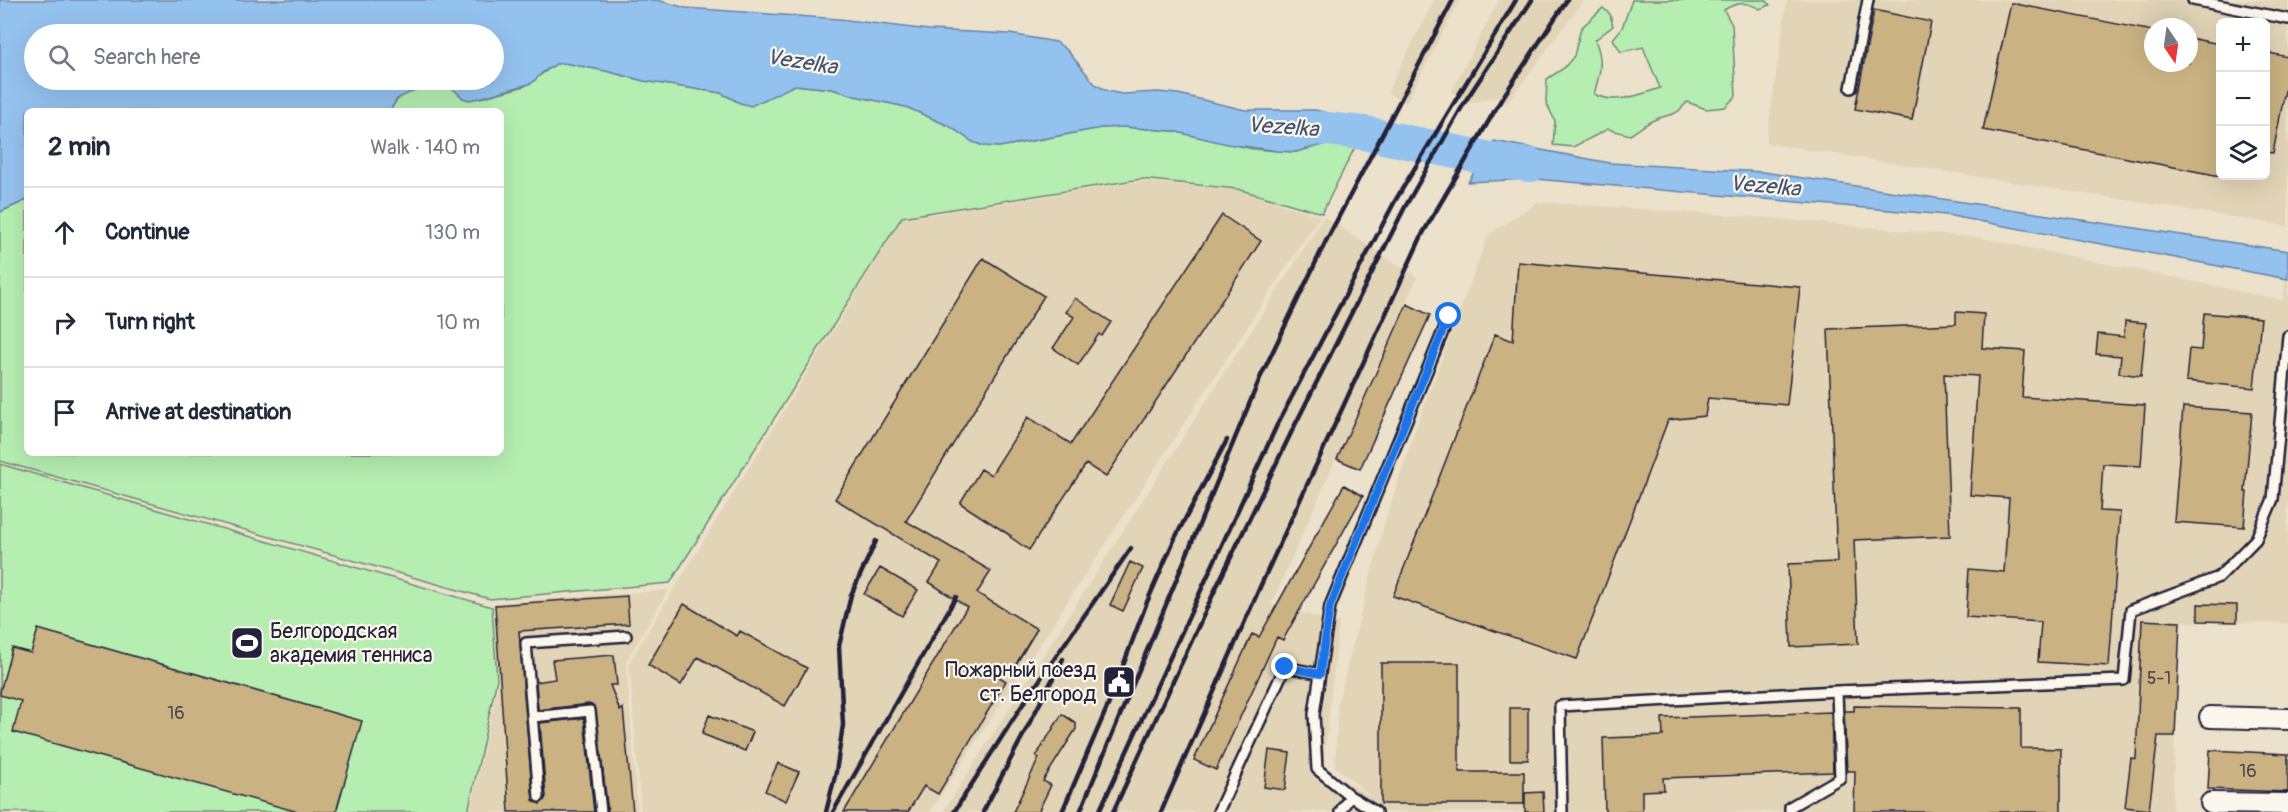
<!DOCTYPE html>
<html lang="en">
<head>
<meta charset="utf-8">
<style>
	:root { --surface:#fff; --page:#f2f2f3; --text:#1f2937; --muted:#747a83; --line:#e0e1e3 }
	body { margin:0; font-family:Pangolin,sans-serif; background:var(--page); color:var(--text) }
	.controls { position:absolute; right:18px; top:18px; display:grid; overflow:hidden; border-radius:9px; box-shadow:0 6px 24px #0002 }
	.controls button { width:54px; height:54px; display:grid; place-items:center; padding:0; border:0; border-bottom:2px solid var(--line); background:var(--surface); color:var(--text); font:30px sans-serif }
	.compass { position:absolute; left:2144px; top:18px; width:54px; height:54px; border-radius:50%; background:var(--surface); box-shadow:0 6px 24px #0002; rotate:167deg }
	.stop { position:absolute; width:18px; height:18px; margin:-14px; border:4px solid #1a73e8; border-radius:50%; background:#fff }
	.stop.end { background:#1a73e8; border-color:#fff; box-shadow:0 2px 6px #0008 }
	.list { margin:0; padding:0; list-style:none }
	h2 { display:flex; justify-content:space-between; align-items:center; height:78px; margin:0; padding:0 24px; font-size:26px }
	h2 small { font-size:20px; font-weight:400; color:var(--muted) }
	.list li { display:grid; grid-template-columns:39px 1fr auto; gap:18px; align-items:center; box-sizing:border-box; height:90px; padding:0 24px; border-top:2px solid var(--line) }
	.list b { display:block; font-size:22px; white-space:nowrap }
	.list em { font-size:20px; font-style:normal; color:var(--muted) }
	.icon { flex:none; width:33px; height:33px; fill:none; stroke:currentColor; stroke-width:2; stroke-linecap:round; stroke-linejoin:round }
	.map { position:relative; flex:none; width:2288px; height:812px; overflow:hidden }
	.search { position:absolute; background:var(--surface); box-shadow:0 6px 24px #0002; left:24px; top:24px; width:480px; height:66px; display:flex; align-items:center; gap:15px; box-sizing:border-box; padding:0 21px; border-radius:33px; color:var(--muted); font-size:22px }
	.panel { position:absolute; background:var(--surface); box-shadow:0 6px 24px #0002; left:24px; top:108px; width:480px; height:348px; border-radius:9px }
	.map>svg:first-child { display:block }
	.built { fill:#e2d4b6; fill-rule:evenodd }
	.green { fill:#b6eeb1; stroke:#6c8876; stroke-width:1.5 }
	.water { fill:#94c2ef; stroke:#6682a7; stroke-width:1.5; fill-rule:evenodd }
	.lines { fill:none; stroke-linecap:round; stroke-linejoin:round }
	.river { stroke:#94c2ef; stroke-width:34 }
	.building { fill:#cab282; stroke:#22223b; stroke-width:1.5 }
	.lane-casing { stroke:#22223b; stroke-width:14 }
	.street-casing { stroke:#22223b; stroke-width:24 }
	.lane { stroke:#fbf7ec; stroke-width:9 }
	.street { stroke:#fbf7ec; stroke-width:20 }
	.rail { stroke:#22223b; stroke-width:4.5 }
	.route { stroke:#1a73e8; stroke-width:8 }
	.labels { text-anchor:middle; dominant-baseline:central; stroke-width:4.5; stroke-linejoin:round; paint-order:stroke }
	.number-label { font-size:18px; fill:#4c464d }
	.poi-label { font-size:21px; fill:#22223b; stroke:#fbf7ec; text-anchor:start }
	.water-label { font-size:22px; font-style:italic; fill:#445271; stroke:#fbf7ec }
</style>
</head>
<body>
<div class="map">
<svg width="2288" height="812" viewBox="0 0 2288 812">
	<rect width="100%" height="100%" fill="#ece2cc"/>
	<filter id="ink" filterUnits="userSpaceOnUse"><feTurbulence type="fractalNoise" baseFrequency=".0167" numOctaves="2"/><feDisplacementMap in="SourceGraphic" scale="12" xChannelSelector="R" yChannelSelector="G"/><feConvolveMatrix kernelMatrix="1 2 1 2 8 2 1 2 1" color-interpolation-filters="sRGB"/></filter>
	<g filter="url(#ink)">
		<!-- built -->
		<path class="built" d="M1434,0H1460L1406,103L1387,93Z
			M1499,0H1584L1507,103L1495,97L1471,103L1451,92Z
			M1787,0H2288V226L1766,143ZM2220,22H2266V176H2220ZM2153,27H2189V63H2153Z
			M1141,181L1237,190L1320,216L930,812H641L629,662L902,219Z
			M1538,202L1771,218L1981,238L2283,300L2288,260V623L2180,622L2172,812H943L1324,217L1417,277L1271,605L1339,623L1323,768L1370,796L1335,766L1338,702L1385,521L1414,433L1488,235Z
			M669,590L626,661L638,812H470L499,681L494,603Z"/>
		<!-- green -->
		<path class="green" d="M1632,0H1766L1770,5L1760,9C1746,1 1737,2 1724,10L1732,25L1736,96L1725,107L1706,109L1687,102C1673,119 1673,112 1654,120C1646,123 1638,130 1630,135L1608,129L1573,147L1553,145L1555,121L1546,102L1547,79L1564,68L1574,56L1581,28L1603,8L1610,14L1613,26L1595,40C1604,61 1600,73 1594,94C1614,105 1639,95 1660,88L1643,47L1621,52L1613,39L1622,28Z
			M564,63L606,71L644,81L721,93L740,103L761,102L775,93L795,85L832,89L855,96L906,107L949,126L973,142L984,146L999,147L1101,128L1124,127L1173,131L1253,149L1278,151L1296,152L1341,140L1357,143L1322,213L1237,189L1141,179L902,217L670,583L490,599L0,461V212L27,200V453H501V111H390C397,94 425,79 444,83C452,85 458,93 463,98H480L525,86L556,64Z
			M0,464L492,607L497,679L468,812H0Z"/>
		<!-- water -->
		<path class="water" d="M0,0H657L686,8L839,19L929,30L1010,34L1056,42L1067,50L1095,84L1107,91L1122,94L1158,92L1178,94L1245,110H1315L1367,121L1364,133L1357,143L1341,140L1296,152L1278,151L1227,144L1173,131L1124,127L1101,128L999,147L984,146L973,142L949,126L906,107L855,96L832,89L795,85L751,106L740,103L721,93L644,81L606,71L564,63L556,64L543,72L532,83L480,98L469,100L463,98L450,86L444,83L425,85L397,99L390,111H27V200L0,212ZM34,34H494V80H34Z
			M1494,141L1610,163L1763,172L2288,251V279L1946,215L1535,179L1468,182Z"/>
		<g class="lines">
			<!-- river -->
			<path class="river" d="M1317,128L1364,133L1510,163L1531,165"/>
		</g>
		<!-- building -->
		<path class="building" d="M2011,3L2153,31V63H2189V38L2220,44V176L1983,130Z
			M1874,10L1931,22L1912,120L1855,109Z
			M2265,52L2288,57V75L2273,153L2265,152Z
			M1222,215L1261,241L1106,477L1086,464L1029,550L1010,537L1011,536L960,503L981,469L991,475L1028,417L1071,444Z
			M983,258L1044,296L906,521L991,571L977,593L1037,629L1012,671L996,666L993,673L1006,681L938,794L924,786L908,812H844L967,607L929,582L941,563L835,499Z
			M1518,262L1800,287L1787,405L1708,398L1705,416L1668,420L1577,659L1393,596L1495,334L1513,341Z
			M1075,298L1111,322L1102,336L1099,334L1078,365L1053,348L1074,317L1066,312Z
			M1407,304L1430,315L1360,469L1337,459Z
			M1956,312L1984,314L1982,348L2025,351L2022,397L2145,405L2141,466L2103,464L2100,511L2120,512L2109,666L2038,662L2041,622L1966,617L1969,569L2004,572L2009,498L1970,495L1978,376L1944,374L1950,536L1854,540L1858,644L1791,647L1788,564L1837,562L1828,329L1956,324Z
			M2204,313L2261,318L2254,388L2186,381L2189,349L2201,350Z
			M2125,321L2146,323L2141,376L2119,373L2121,356L2096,354L2098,334L2124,337Z
			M2183,407L2252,412L2245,492H2247L2244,527L2174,522Z
			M1344,485L1363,496L1283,640L1277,637L1216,770L1194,760L1252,634L1259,637Z
			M1130,562L1143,568L1123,611L1110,605Z
			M880,568L918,590L902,616L864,594Z
			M627,596L629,624L519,631L533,800L540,804L546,797L540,723L584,718L594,812H509L495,605Z
			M684,604L737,636L740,631L807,668L785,706L698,657L681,685L648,665Z
			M2198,604L2237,605V622L2198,621Z
			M2142,620L2180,622L2175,736H2158L2149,810L2125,807L2131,758L2136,759Z
			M38,629L362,721L336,812H298L13,732L21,701L0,695V692L12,648L31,653Z
			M614,655L617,685H610L620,711L623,708L633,812H608L595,707L589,704L538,710L536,682L555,679L552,660Z
			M1381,663H1459V772H1524V804H1381Z
			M1854,706L2021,708V748L2061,749V812H1854L1855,771H1847L1844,711H1854Z
			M1510,708H1528V760H1510Z
			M1831,712L1833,772L1663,778L1664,790L1642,791V812H1605L1603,738L1663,736L1662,718Z
			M1062,714L1076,723V729L1043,781L1051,785L1038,812H1013L1039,758L1036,756Z
			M709,715L753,732L745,751L702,734Z
			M1269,750L1290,753L1285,790L1264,787Z
			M2210,750L2288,754V792L2208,789Z
			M778,763L799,772L786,801L765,791Z
			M1543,792L1544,812H1525V793Z"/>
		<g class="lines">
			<!-- lane casing -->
			<g class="lane-casing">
				<path id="lane" d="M2193,0L2288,19
					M1851,88L1868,0
					M1837,691L2124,680L2131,610L2219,577L2256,539L2273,499L2288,336
					M533,717L590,711L601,812
					M539,797L526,643L626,636
					M1218,812L1285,667L1320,674
					M1340,812L1350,796
					M1376,812L1350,796L1317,769L1314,714L1330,606L1449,317
					M1562,812L1560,706L1837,691L1840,778L1790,807V812"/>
			</g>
			<!-- street casing -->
			<g class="street-casing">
				<path id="street" d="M2210,717L2288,719
					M2211,803L2288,804"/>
			</g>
			<!-- lane -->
			<use href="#lane" class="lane"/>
			<!-- street -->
			<use href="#street" class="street"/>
			<!-- rail -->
			<path class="rail" d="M826,812L836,772L843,725L839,646L851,595L876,541
				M833,812L956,597
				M954,812L1021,707L1131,548
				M983,812L1063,659
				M1062,812L1109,703L1147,602L1175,538L1227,440
				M1080,812L1260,378L1326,241L1453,0
				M1099,812L1277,425L1395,201L1516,0
				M1113,812L1216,588L1291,433L1405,207L1466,100L1532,0
				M1161,812L1260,587L1423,233L1501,100L1567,0"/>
		</g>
	</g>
	<g class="lines" filter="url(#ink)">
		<!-- route -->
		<path class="route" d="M1285,667L1320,674L1330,606L1449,316"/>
	</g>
	<!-- icons -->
	<defs>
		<g id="stadium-square" transform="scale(1.725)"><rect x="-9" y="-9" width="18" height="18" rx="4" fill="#22223b" stroke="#fbf7ec"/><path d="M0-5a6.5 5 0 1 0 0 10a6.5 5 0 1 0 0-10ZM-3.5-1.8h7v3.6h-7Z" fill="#fff"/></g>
		<g id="civic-square" transform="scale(1.725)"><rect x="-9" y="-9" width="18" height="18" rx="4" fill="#22223b" stroke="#fbf7ec"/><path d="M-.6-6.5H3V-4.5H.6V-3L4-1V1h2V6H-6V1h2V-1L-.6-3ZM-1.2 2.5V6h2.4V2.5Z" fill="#fff"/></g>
	</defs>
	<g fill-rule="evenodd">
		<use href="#stadium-square" x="247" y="643"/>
		<use href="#civic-square" x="1119" y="682"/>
	</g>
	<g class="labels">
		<!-- number labels -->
		<g class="number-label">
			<text x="2159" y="678">5-1</text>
			<text x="176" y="713">16</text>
			<text x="2248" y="771">16</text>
		</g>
		<!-- poi labels -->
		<g class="poi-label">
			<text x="270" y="631">Белгородская<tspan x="270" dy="24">академия тенниса</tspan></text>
			<text x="1096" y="670" text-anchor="end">Пожарный поезд<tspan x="1096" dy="24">ст. Белгород</tspan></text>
		</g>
		<!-- water labels -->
		<g class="water-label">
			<text transform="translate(802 62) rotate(9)">Vezelka</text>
			<text transform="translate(1283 127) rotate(4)">Vezelka</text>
			<text transform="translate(1765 186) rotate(5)">Vezelka</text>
		</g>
	</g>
</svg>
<div class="controls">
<button>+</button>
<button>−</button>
<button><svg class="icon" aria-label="layers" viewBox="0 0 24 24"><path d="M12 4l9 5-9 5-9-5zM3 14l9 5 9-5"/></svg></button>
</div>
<svg class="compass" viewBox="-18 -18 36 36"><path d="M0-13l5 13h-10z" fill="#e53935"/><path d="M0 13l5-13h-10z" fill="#747a83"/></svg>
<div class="stop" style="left:1449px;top:316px"></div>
<div class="stop end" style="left:1285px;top:667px"></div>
<div class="search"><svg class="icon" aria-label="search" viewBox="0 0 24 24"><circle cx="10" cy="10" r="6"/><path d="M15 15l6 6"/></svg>Search here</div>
<section class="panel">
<h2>2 min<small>Walk · 140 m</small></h2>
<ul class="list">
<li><svg class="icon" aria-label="ahead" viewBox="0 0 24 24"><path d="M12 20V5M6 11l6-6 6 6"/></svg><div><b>Continue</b></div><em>130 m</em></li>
<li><svg class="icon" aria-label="right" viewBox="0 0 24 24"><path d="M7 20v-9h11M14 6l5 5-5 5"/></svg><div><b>Turn right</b></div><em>10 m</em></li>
<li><svg class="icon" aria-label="arrive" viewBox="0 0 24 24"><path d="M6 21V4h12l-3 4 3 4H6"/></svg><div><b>Arrive at destination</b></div></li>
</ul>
</section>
</div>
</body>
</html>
